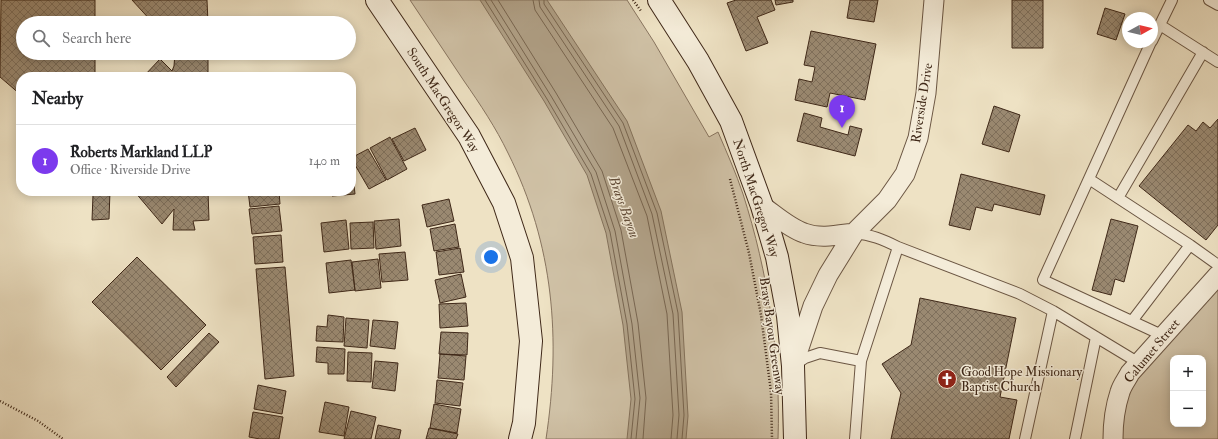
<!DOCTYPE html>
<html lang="en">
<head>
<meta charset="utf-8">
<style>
	:root { --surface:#fff; --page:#f6f6f6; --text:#202124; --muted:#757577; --line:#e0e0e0; --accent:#7c3aed }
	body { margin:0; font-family:"IM FELL Double Pica",serif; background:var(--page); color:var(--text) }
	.controls { position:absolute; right:12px; bottom:12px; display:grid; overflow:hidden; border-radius:8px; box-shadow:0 2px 10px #0003 }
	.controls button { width:36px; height:36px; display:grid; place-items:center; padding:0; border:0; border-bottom:1px solid var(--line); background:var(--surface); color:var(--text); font:20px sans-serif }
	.compass { position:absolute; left:1122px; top:12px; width:36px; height:36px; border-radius:50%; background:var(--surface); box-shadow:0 2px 10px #0003; rotate:82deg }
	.you { position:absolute; left:491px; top:257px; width:14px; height:14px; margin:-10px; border:3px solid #fff; border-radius:50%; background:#1a73e8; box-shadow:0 0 0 6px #1a73e833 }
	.badge { display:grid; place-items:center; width:26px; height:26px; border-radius:50%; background:var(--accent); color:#fff; font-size:13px; font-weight:700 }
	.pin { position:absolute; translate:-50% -33px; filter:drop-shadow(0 1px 2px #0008) }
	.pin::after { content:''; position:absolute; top:21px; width:14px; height:12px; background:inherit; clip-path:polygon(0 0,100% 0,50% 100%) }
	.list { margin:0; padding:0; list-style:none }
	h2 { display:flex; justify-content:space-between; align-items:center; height:52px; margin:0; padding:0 16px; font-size:17px }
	h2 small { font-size:13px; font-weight:400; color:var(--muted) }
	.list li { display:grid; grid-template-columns:26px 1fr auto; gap:12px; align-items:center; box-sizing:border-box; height:72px; padding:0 16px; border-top:1px solid var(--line) }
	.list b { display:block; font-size:15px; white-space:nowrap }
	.list p { margin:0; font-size:13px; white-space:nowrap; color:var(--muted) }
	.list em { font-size:13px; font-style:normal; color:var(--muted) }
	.icon { flex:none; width:22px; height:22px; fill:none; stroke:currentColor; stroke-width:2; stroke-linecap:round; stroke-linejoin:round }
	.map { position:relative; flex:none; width:1218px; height:439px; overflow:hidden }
	.search { position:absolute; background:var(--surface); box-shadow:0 2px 10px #0003; left:16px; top:16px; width:340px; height:44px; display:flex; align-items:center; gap:10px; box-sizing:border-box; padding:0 14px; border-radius:22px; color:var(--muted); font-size:15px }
	.panel { position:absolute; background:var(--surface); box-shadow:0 2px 10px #0003; left:16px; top:72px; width:340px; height:124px; border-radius:16px }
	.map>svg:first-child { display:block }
	.green { fill:#d0c2a7; stroke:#887560; fill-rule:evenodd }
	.water { fill:#b2a38a; stroke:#84725c }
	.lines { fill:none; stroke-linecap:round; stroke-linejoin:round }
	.shore { stroke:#786651; stroke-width:1 }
	.building { fill:url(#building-cross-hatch); stroke:#3f2818 }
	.service-casing { stroke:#6b5643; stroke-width:12 }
	.minor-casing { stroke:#6b5643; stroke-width:21 }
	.secondary-casing { stroke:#3f2818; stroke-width:24 }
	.path { stroke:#3f2818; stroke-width:2.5; stroke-dasharray:1 2; stroke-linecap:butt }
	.service { stroke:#f4ecd9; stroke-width:10 }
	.minor { stroke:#f4ecd9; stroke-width:19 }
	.secondary { stroke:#f4ecd9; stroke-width:22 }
	.labels { text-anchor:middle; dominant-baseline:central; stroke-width:3; stroke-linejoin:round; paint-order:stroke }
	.street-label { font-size:13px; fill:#3f2818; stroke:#f4ecd9 }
	.poi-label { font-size:13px; fill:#3f2818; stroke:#f4ecd9; text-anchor:start }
	.water-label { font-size:14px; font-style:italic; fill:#624d3a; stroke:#f4ecd9 }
</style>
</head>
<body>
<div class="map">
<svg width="1218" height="439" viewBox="0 0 1218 439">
	<defs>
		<pattern id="building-cross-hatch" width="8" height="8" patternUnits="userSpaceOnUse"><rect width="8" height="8" fill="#9a8971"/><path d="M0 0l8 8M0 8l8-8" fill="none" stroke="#7f705c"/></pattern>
	</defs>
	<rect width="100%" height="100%" fill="#eee2c4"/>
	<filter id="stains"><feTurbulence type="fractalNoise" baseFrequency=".005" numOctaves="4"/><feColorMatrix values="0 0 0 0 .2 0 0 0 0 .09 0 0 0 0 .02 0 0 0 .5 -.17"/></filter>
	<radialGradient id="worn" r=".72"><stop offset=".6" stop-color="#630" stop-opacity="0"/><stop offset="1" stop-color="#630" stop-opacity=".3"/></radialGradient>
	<!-- green -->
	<path class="green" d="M410,0H627L654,42L709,137L718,132C727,153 736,173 743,194C768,272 781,357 778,439H546C561,339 554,245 508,153C496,128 480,104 464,81C446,54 428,27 410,0Z
		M1218,284V439H1121L1123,409L1132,386L1144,366ZM1173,358H1203V424H1173Z"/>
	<!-- water -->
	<path class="water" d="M480,0H547L627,121L661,211L682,312L688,416L686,439H627L631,399L623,325L606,233L587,175L544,101Z"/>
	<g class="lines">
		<!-- shore -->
		<path class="shore" d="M485,0L547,99L591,174L610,232L627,324L635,399L631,439
			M491,0L551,96L596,172L615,231L632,324L640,398L636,439
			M498,0L556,93L602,171L621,230L638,323L646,398L643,439
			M533,0L535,10L613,128L647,216L667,314L673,415L671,439
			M539,0L540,7L619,126L652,214L673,314L679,415L677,439
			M544,0V4L623,123L657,213L678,313L684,415L682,439"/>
	</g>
	<!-- building -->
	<path class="building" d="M1,0H95V23H23V53H95V77H21V95L0,77Z
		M132,0H207L208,23H172V16L165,23H153Z
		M736,0H771L775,10L757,17L768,43L746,51L727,3Z
		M775,0H793V2L776,5Z
		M850,0H878L874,22L847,18Z
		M1012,0H1043V48H1012Z
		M1105,8L1125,14L1116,40L1097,34Z
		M811,31L876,44L865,100L830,93L827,107L795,100L799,79L812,82L815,67L804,65Z
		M175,53H192L193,58H208V77H143L160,59L172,71L174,66Z
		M994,106L1020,115L1009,152L982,144Z
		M804,113L822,118L820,127L848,135L850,126L862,129L855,156L797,141Z
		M1218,119V225L1206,240L1139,186L1188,125L1196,131L1203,122L1210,128Z
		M415,128L426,150L404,161L392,139Z
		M390,137L407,169L387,180L370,148Z
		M368,149L386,180L369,189L351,158Z
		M351,158L355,194L332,196L331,191H351Z
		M961,174L1045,195L1040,215L994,204L992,211L976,207L970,230L949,225Z
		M89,191H110L109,219L92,220L93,195Z
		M134,191H208L209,220L193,221L195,230H173L174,209L162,224Z
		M248,191H279L280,204L250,207Z
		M449,199L454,221L427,227L422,205Z
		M279,206L282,231L252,234L249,209Z
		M399,219L401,246L376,249L374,221Z
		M1111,219L1138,226L1124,282L1115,279L1111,295L1092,290Z
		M346,220L349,249L324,252L321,223Z
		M373,222L374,248L351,249L350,223Z
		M455,224L459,247L434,251L430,229Z
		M281,235L283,262L255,264L253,237Z
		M460,248L464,272L439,275L436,252Z
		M405,252L408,280L382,282L379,254Z
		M137,257L206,325L161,370L92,302Z
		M378,259L381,288L355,291L352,262Z
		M351,260L355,290L329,293L326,263Z
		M285,267L294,376L265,379L256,269Z
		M461,274L466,297L440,303L435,280Z
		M920,298L1016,318L1000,397L1017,400L1009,439H891L901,393L882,364L911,345Z
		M466,303L468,326L440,328L439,304Z
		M328,315L344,317L343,342L316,341L317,326L327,327Z
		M346,318L369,320L367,348L344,346Z
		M373,320L398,322L395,349L370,346Z
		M441,332L468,333L467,355L439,354Z
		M209,333L219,342L176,387L167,377Z
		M317,347L345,349L344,374H328V363L316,362Z
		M348,352L372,353L371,382L347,381Z
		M440,354L466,356L464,380L438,378Z
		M375,361L398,363L395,391L372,388Z
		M437,380L463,383L460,406L435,403Z
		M258,385L286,391L282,414L254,409Z
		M325,402L349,407L344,436L319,432Z
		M434,404L461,409L457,433L430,428Z
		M351,411L376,417L371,439H344Z
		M253,412L283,417L279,439H260L249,437Z
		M378,425L401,430L399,439H375Z
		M429,428L458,434L456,439H426Z"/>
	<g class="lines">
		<!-- service casing -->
		<g class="service-casing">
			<path id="service" d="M1209,0L1218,5
				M1160,25L1218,62
				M1152,41L1172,0
				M1151,42L1043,280L1164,336
				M1089,179L1190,245L1218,265
				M1118,198L1203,52
				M854,233C872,235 882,239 898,247L861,361
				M898,247L1020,294L1053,311L1139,363
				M1132,321L1190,245
				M796,364L805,358L820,353L861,361L855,439
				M1025,439L1053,311
				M1075,439L1096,337"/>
		</g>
		<!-- minor casing -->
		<g class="minor-casing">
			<path id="minor" d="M762,206C775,215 789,228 804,233C820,239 838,235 854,233
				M794,363L813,306L828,275L854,233L887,200L905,174L918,138L926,93L934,0
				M1113,439C1113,424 1115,407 1120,392C1122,385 1127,379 1130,373L1218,275"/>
		</g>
		<!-- secondary casing -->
		<g class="secondary-casing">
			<path id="secondary" d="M377,0L469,136L504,203L522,258L531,341L524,423L520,439
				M659,0L698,61L731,121L762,206L777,257L788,316L793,366L795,439"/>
		</g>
		<!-- path -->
		<path class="path" d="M633,0L641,11
			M730,179L749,253L761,315L771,392L772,439
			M0,401L38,421L63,439"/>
		<!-- service -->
		<use href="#service" class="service"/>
		<!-- minor -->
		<use href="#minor" class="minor"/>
		<!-- secondary -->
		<use href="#secondary" class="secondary"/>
	</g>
	<!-- icons -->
	<defs>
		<g id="church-disc" transform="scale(1)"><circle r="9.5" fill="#8f2418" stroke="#f4ecd9"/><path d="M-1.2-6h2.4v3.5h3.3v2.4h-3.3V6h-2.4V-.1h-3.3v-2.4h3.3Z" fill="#fff"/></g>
	</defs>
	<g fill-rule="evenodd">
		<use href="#church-disc" x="947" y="379"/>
	</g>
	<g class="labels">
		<!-- street labels -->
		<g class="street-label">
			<text transform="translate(443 100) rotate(57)">South MacGregor Way</text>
			<text transform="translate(922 103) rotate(-81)">Riverside Drive</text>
			<text transform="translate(756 198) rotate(72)">North MacGregor Way</text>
			<text transform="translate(772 336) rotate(82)">Brays Bayou Greenway</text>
			<text transform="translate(1152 351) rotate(-50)">Calumet Street</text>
		</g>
		<!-- poi labels -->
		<g class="poi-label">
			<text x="961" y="372">Good Hope Missionary<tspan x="961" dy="15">Baptist Church</tspan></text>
		</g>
		<!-- water labels -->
		<g class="water-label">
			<text transform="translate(624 207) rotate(70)">Brays Bayou</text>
		</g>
	</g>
	<rect width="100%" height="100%" filter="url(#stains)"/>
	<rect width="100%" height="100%" fill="url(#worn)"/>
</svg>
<div class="controls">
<button>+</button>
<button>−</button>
</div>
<svg class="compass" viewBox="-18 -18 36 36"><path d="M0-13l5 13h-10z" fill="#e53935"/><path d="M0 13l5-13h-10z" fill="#757577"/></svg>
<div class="you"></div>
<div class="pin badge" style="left:842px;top:128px">1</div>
<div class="search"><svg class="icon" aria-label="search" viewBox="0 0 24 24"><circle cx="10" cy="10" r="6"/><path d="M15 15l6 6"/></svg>Search here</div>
<section class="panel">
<h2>Nearby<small></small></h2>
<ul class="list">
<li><span class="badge">1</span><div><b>Roberts Markland LLP</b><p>Office · Riverside Drive</p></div><em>140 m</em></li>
</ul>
</section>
</div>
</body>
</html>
